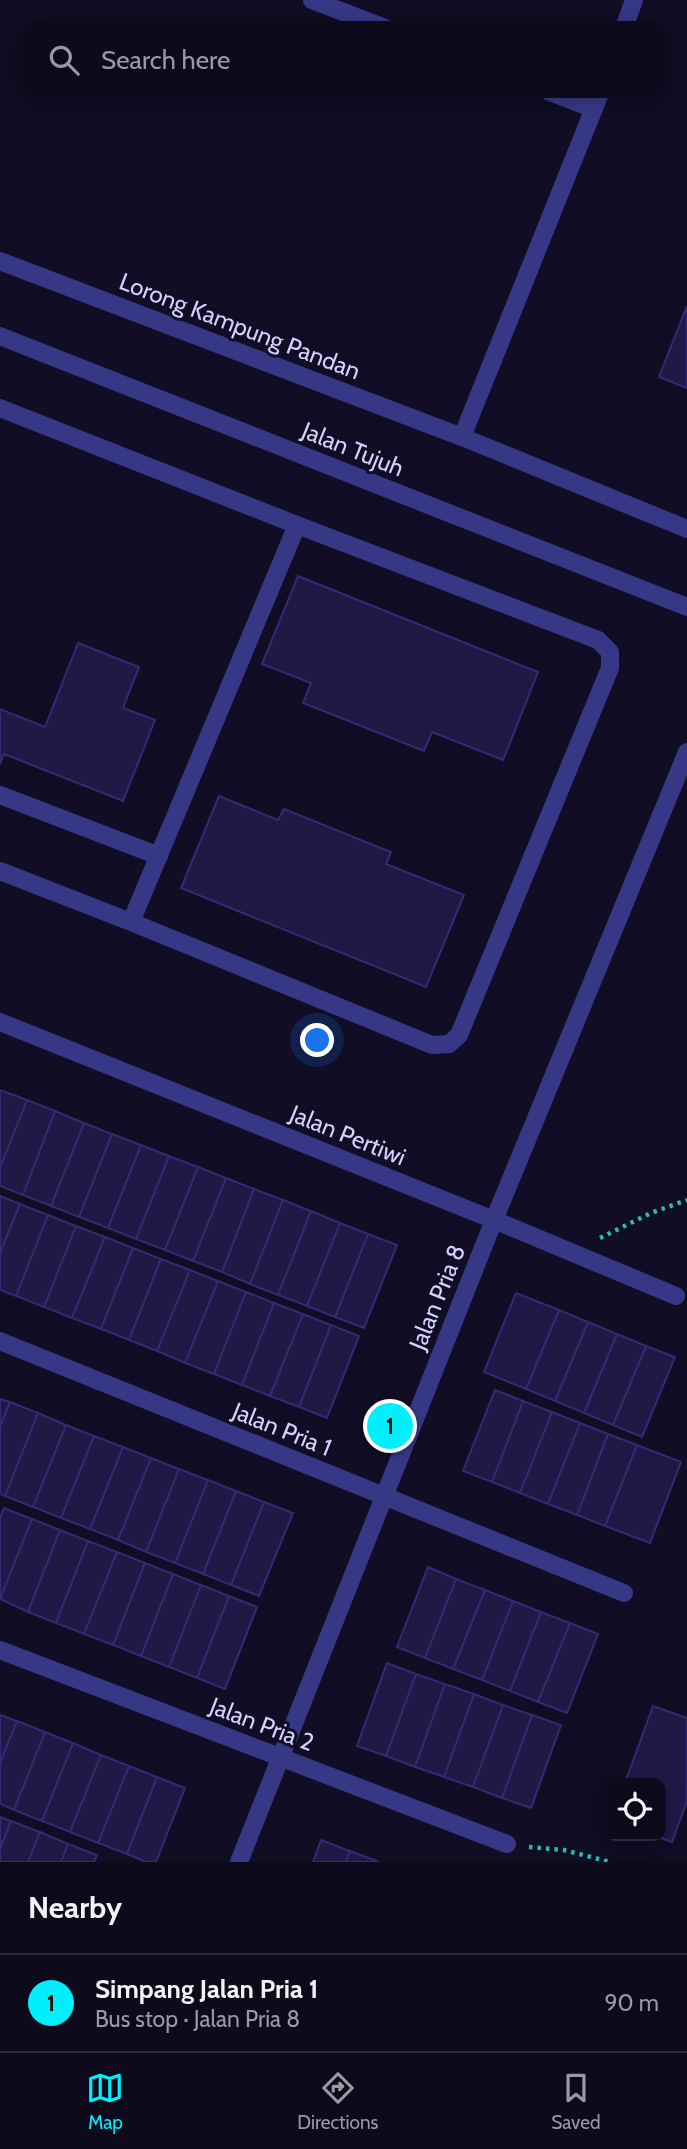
<!DOCTYPE html>
<html lang="en">
<head>
<meta charset="utf-8">
<style>
	:root { --surface:#0c0a1b; --page:#151324; --text:#f1f3f6; --muted:#9a9aa3; --line:#2c2b3a; --accent:#00effc }
	body { margin:0; font-family:Cabin,sans-serif; background:var(--page); color:var(--text) }
	.controls { position:absolute; right:21px; bottom:21px; display:grid; overflow:hidden; border-radius:14px; box-shadow:0 4px 18px #0003 }
	.controls button { width:63px; height:63px; display:grid; place-items:center; padding:0; border:0; border-bottom:2px solid var(--line); background:var(--surface); color:var(--text); font:35px sans-serif }
	.you { position:absolute; left:318px; top:1041px; width:24px; height:24px; margin:-18px; border:5px solid #fff; border-radius:50%; background:#1a73e8; box-shadow:0 0 0 10px #1a73e833 }
	.badge { display:grid; place-items:center; width:46px; height:46px; border-radius:50%; background:var(--accent); color:#111; font-size:23px; font-weight:700 }
	.pin { position:absolute; translate:-50% -50%; border:4px solid #fff; box-shadow:0 2px 7px #0006 }
	.list { margin:0; padding:0; list-style:none }
	h2 { display:flex; justify-content:space-between; align-items:center; height:91px; margin:0; padding:0 28px; font-size:30px }
	h2 small { font-size:23px; font-weight:400; color:var(--muted) }
	.list li { display:grid; grid-template-columns:46px 1fr auto; gap:21px; align-items:center; box-sizing:border-box; height:98px; padding:0 28px; border-top:2px solid var(--line) }
	.list b { display:block; font-size:26px; white-space:nowrap }
	.list p { margin:0; font-size:23px; white-space:nowrap; color:var(--muted) }
	.list em { font-size:23px; font-style:normal; color:var(--muted) }
	.icon { flex:none; width:38px; height:38px; fill:none; stroke:currentColor; stroke-width:2; stroke-linecap:round; stroke-linejoin:round }
	.map { position:relative; flex:none; width:687px; height:1862px; overflow:hidden }
	.search { position:absolute; background:var(--surface); box-shadow:0 4px 18px #0003; left:21px; right:21px; top:21px; height:77px; display:flex; align-items:center; gap:18px; box-sizing:border-box; padding:0 24px; border-radius:21px; color:var(--muted); font-size:26px }
	.sheet { height:189px; background:var(--surface) }
	nav { display:flex; justify-content:space-around; align-items:center; box-sizing:border-box; height:98px; border-top:2px solid var(--line); background:var(--surface); font-size:19px; color:var(--muted) }
	nav a { display:grid; justify-items:center; gap:4px }
	nav .on { color:var(--accent) }
	.map>svg:first-child { display:block }
	.building { fill:#201946; stroke:#352a73; stroke-width:2 }
	.lines { fill:none; stroke-linecap:round; stroke-linejoin:round }
	.path { stroke:#2ab9aa; stroke-width:4.5; stroke-dasharray:3.5 5; stroke-linecap:butt }
	.lane { stroke:#373885; stroke-width:18 }
	.street { stroke:#373885; stroke-width:18 }
	.labels { text-anchor:middle; dominant-baseline:central; stroke-width:6; stroke-linejoin:round; paint-order:stroke }
	.street-label { font-size:24px; fill:#d4d1ff; stroke:#100d24 }
</style>
</head>
<body>
<div class="map">
<svg width="687" height="1862" viewBox="0 0 687 1862">
	<rect width="100%" height="100%" fill="#100d24"/>
	<!-- building -->
	<path class="building" d="M687,306V388L659,377Z
		M298,576L538,672L503,760L432,732L424,751L303,703L311,683L262,664Z
		M78,643L139,667L123,708L155,720L123,801L4,754L0,764V709L45,727Z
		M219,796L278,820L284,809L391,852L386,864L464,895L426,987L181,888Z
		M0,1090L27,1100L0,1168Z
		M27,1100L55,1111L23,1195L0,1186V1168Z
		M55,1111L84,1123L51,1206L23,1195Z
		M84,1123L112,1134L79,1217L51,1206Z
		M112,1134L141,1145L108,1228L79,1217Z
		M141,1145L169,1156L136,1239L108,1228Z
		M169,1156L198,1167L165,1250L136,1239Z
		M198,1167L226,1178L193,1261L165,1250Z
		M226,1178L254,1189L222,1272L193,1261Z
		M254,1189L283,1200L250,1284L222,1272Z
		M0,1196L20,1204L0,1253Z
		M283,1200L311,1211L278,1295L250,1284Z
		M20,1204L48,1215L16,1296L0,1290V1253Z
		M311,1211L340,1223L307,1306L278,1295Z
		M48,1215L76,1226L44,1307L16,1296Z
		M340,1223L368,1234L335,1317L307,1306Z
		M76,1226L105,1237L72,1318L44,1307Z
		M368,1234L397,1245L364,1328L335,1317Z
		M105,1237L133,1248L101,1329L72,1318Z
		M133,1248L161,1259L129,1340L101,1329Z
		M161,1259L190,1270L157,1351L129,1340Z
		M190,1270L218,1281L185,1363L157,1351Z
		M218,1281L246,1292L214,1374L185,1363Z
		M246,1292L274,1303L242,1385L214,1374Z
		M516,1293L559,1310L526,1389L484,1372Z
		M274,1303L303,1314L270,1396L242,1385Z
		M559,1310L588,1322L555,1401L526,1389Z
		M303,1314L331,1325L299,1407L270,1396Z
		M588,1322L617,1334L584,1413L555,1401Z
		M331,1325L359,1336L327,1418L299,1407Z
		M617,1334L646,1346L613,1425L584,1413Z
		M646,1346L675,1357L642,1437L613,1425Z
		M495,1390L523,1401L492,1482L463,1471Z
		M0,1399L10,1402L0,1426Z
		M523,1401L552,1412L520,1493L492,1482Z
		M10,1402L38,1413L5,1496L0,1494V1426Z
		M552,1412L580,1423L548,1504L520,1493Z
		M38,1413L66,1425L33,1507L5,1496Z
		M580,1423L608,1434L577,1515L548,1504Z
		M66,1425L94,1436L61,1518L33,1507Z
		M608,1434L637,1445L605,1526L577,1515Z
		M94,1436L123,1447L90,1529L61,1518Z
		M637,1445L681,1462L650,1543L605,1526Z
		M123,1447L151,1458L118,1540L90,1529Z
		M151,1458L179,1469L146,1552L118,1540Z
		M179,1469L208,1480L175,1563L146,1552Z
		M208,1480L236,1491L203,1574L175,1563Z
		M236,1491L264,1502L231,1585L203,1574Z
		M264,1502L293,1513L259,1596L231,1585Z
		M4,1508L32,1519L0,1599V1518Z
		M32,1519L60,1530L28,1612L0,1599Z
		M60,1530L88,1541L56,1623L28,1612Z
		M88,1541L117,1552L84,1634L56,1623Z
		M117,1552L145,1563L113,1645L84,1634Z
		M145,1563L173,1574L141,1656L113,1645Z
		M428,1567L456,1579L425,1658L397,1647Z
		M173,1574L201,1585L169,1667L141,1656Z
		M456,1579L485,1590L453,1669L425,1658Z
		M201,1585L229,1596L197,1678L169,1667Z
		M485,1590L513,1601L482,1680L453,1669Z
		M229,1596L257,1607L225,1689L197,1678Z
		M513,1601L541,1612L510,1691L482,1680Z
		M541,1612L570,1623L538,1702L510,1691Z
		M570,1623L598,1634L567,1713L538,1702Z
		M387,1663L416,1674L386,1756L357,1746Z
		M416,1674L445,1684L415,1767L386,1756Z
		M445,1684L474,1694L444,1777L415,1767Z
		M474,1694L503,1705L473,1787L444,1777Z
		M503,1705L532,1715L502,1798L473,1787Z
		M653,1706L687,1718V1801L672,1842L655,1836H661V1783H625Z
		M0,1715L17,1721L0,1763Z
		M532,1715L561,1725L531,1808L502,1798Z
		M17,1721L45,1732L14,1810L0,1804V1763Z
		M45,1732L73,1743L42,1821L14,1810Z
		M73,1743L101,1755L70,1832L42,1821Z
		M101,1755L129,1766L98,1843L70,1832Z
		M129,1766L157,1777L127,1854L98,1843Z
		M157,1777L185,1788L156,1862H146L127,1854Z
		M0,1817L11,1821L0,1849Z
		M11,1821L40,1832L28,1862H0V1849Z
		M40,1832L68,1844L61,1862H28Z
		M321,1840L350,1851L346,1862H313Z
		M68,1844L97,1855L94,1862H61Z
		M350,1851L379,1862H346Z"/>
	<g class="lines">
		<!-- path -->
		<path class="path" d="M600,1238L651,1213L687,1200
			M529,1847L564,1850L610,1862"/>
		<!-- lane -->
		<path class="lane" d="M0,408L297,525L598,640L610,652V668L459,1035L449,1044L432,1045L131,922L0,871
			M0,795L159,856
			M131,922L297,525"/>
		<!-- street -->
		<path class="street" d="M312,0L385,28
			M624,28L634,0
			M548,91L594,109
			M0,261L462,437L687,529
			M0,336L687,607
			M462,437L601,91
			M0,1022L494,1220L676,1296
			M0,1341L624,1593
			M0,1650L507,1844
			M239,1862L494,1220L687,752"/>
	</g>
	<g class="labels">
		<!-- street labels -->
		<g class="street-label">
			<text transform="translate(240 326) rotate(21)">Lorong Kampung Pandan</text>
			<text transform="translate(353 449) rotate(22)">Jalan Tujuh</text>
			<text transform="translate(348 1135) rotate(22)">Jalan Pertiwi</text>
			<text transform="translate(437 1297) rotate(-68)">Jalan Pria 8</text>
			<text transform="translate(282 1429) rotate(22)">Jalan Pria 1</text>
			<text transform="translate(262 1724) rotate(21)">Jalan Pria 2</text>
		</g>
	</g>
</svg>
<div class="controls">
<button><svg class="icon" aria-label="locate" viewBox="0 0 24 24"><circle cx="12" cy="12" r="6"/><path d="M12 2v4M12 18v4M2 12h4M18 12h4"/></svg></button>
</div>
<div class="you"></div>
<div class="pin badge" style="left:390px;top:1426px">1</div>
<div class="search"><svg class="icon" aria-label="search" viewBox="0 0 24 24"><circle cx="10" cy="10" r="6"/><path d="M15 15l6 6"/></svg>Search here</div>
</div>
<section class="sheet">
<h2>Nearby<small></small></h2>
<ul class="list">
<li><span class="badge">1</span><div><b>Simpang Jalan Pria 1</b><p>Bus stop · Jalan Pria 8</p></div><em>90 m</em></li>
</ul>
</section>
<nav>
<a class="on"><svg class="icon" aria-label="map" viewBox="0 0 24 24"><path d="M3 6l6-2 6 2 6-2v14l-6 2-6-2-6 2zM9 4v14M15 6v14"/></svg>Map</a>
<a><svg class="icon" aria-label="directions" viewBox="0 0 24 24"><path d="M12 3l9 9-9 9-9-9zM9 14v-3h6M13 9l2 2-2 2"/></svg>Directions</a>
<a><svg class="icon" aria-label="saved" viewBox="0 0 24 24"><path d="M7 4h10v16l-5-4-5 4z"/></svg>Saved</a>
</nav>
</body>
</html>
